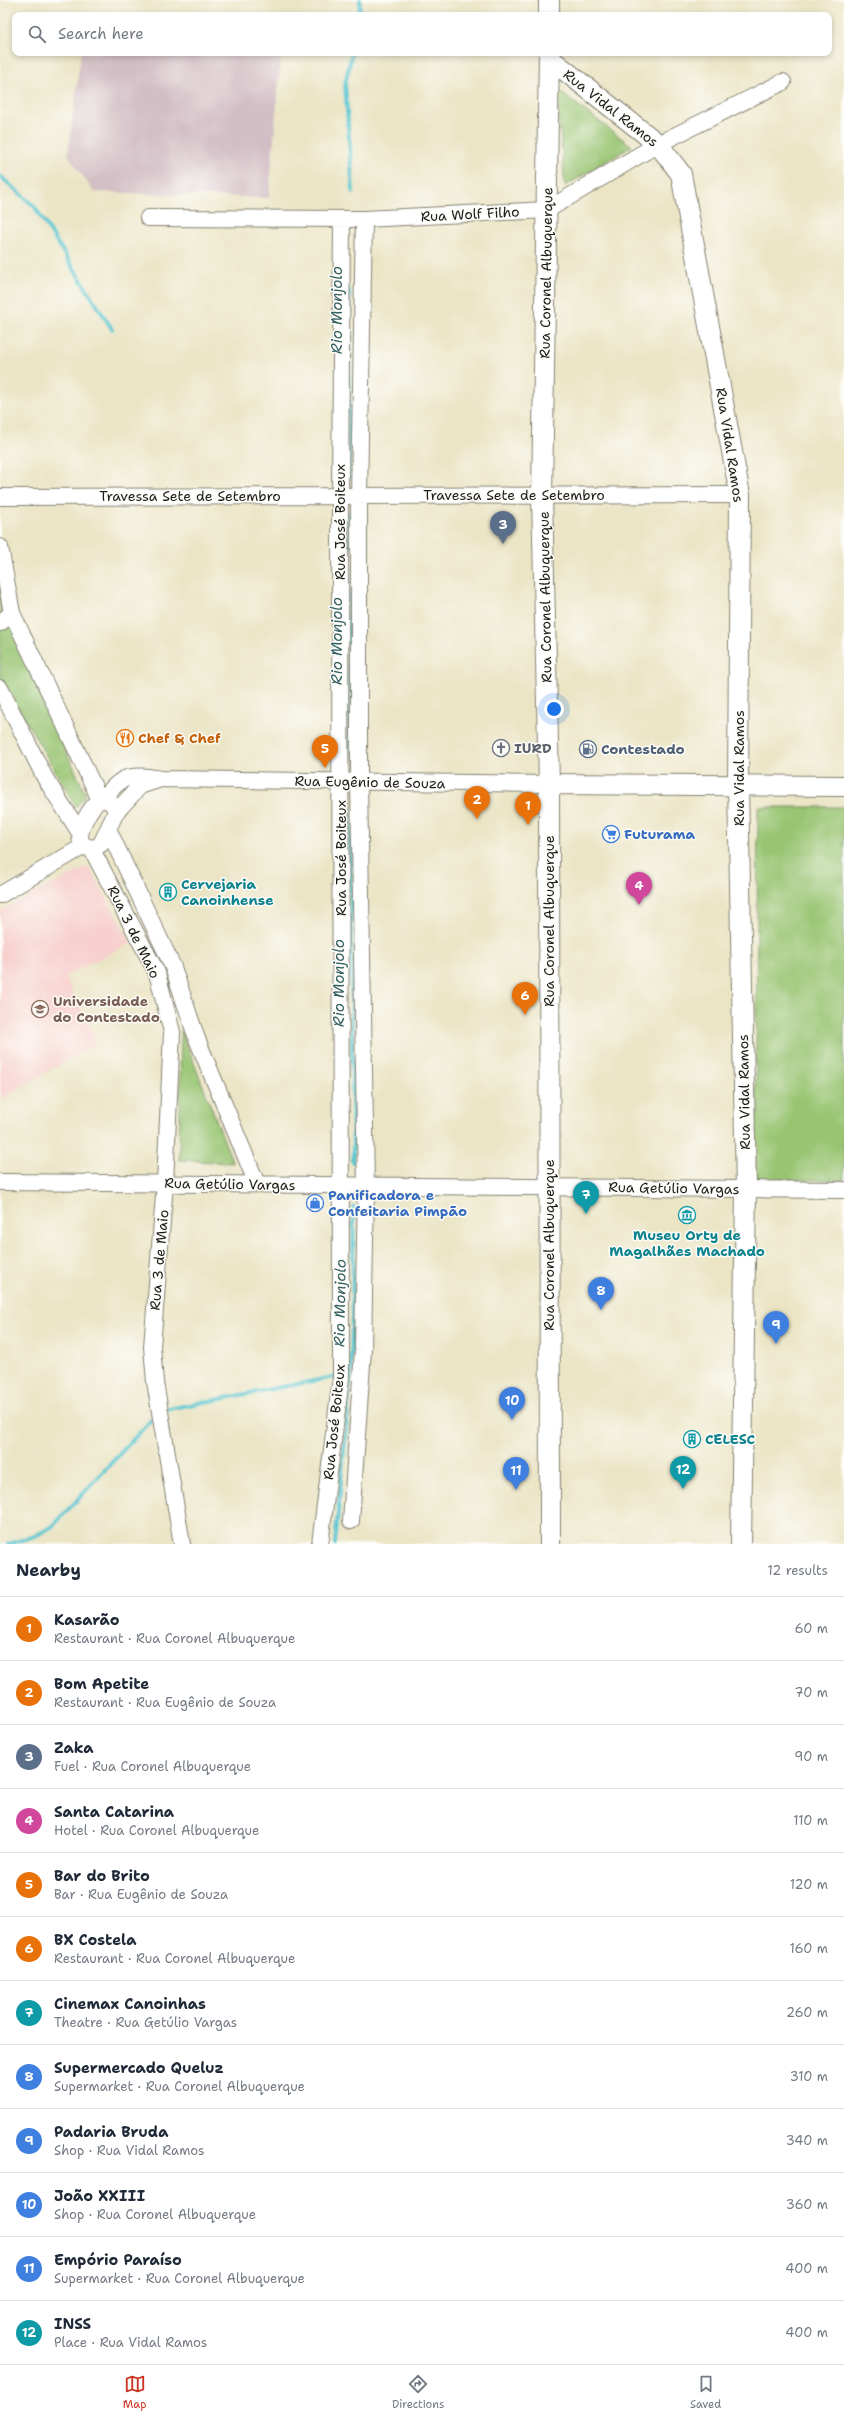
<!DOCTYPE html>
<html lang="en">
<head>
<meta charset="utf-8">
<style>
	:root { --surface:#fff; --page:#f6f6f7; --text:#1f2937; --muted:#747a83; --line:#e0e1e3; --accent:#c8321e }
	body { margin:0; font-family:"Shantell Sans",sans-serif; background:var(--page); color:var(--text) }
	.you { position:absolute; left:554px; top:709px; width:14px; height:14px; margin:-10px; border:3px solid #fff; border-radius:50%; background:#1a73e8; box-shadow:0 0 0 6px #1a73e833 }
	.badge { display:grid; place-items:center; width:26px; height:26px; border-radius:50%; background:var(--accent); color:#fff; font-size:13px; font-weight:700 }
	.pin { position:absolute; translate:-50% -33px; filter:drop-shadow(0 1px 2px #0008) }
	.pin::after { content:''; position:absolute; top:21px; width:14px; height:12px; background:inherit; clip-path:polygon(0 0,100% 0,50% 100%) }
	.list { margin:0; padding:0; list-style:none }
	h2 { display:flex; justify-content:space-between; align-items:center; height:52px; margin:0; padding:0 16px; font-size:17px }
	h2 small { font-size:13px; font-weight:400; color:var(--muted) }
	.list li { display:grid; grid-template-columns:26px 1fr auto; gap:12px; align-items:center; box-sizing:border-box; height:64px; padding:0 16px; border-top:1px solid var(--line) }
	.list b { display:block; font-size:15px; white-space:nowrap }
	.list p { margin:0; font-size:13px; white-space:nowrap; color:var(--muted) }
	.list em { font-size:13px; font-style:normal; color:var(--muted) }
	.icon { flex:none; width:22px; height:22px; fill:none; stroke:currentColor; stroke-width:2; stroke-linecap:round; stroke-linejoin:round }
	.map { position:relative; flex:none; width:844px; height:1544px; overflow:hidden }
	.search { position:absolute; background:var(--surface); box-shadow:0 2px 6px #0003; left:12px; right:12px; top:12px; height:44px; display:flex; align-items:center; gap:10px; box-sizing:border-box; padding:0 14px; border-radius:8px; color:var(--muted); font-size:15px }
	.sheet { height:820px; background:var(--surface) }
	nav { display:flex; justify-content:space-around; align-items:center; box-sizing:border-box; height:56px; border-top:1px solid var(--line); background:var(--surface); font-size:11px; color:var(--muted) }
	nav a { display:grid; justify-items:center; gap:2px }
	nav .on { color:var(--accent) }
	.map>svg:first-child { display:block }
	.built { fill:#f7d0ce }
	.industrial { fill:#d2bec4 }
	.green { fill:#99c573; stroke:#5a7048 }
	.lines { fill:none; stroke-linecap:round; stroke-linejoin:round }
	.stream { stroke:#58c5d0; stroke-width:4 }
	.minor-casing { stroke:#848071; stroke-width:18 }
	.major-casing { stroke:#848071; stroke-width:22 }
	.minor { stroke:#fff; stroke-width:16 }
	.major { stroke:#fff; stroke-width:20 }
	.labels { text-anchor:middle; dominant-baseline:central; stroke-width:3; stroke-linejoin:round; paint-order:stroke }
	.street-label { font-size:14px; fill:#1c1c1c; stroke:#fdfcf7 }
	.food-label { font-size:14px; font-weight:bold; fill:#c56008; stroke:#fdfcf7; text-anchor:start }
	.worship-label { font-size:14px; font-weight:bold; fill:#5b616d; stroke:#fdfcf7; text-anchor:start }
	.service-label { font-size:14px; font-weight:bold; fill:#4e5e75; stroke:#fdfcf7; text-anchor:start }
	.shop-label { font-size:14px; font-weight:bold; fill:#366cbe; stroke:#fdfcf7; text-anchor:start }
	.culture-label { font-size:14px; font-weight:bold; fill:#0d838f; stroke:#fdfcf7; text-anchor:start }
	.education-label { font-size:14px; font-weight:bold; fill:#785e54; stroke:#fdfcf7; text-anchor:start }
	.water-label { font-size:15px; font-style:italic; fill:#346064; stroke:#fdfcf7 }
</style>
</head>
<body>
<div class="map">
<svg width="844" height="1544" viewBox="0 0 844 1544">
	<rect width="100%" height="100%" fill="#fdfcf7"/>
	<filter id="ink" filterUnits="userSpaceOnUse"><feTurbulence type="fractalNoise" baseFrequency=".025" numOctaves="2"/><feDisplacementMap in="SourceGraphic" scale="8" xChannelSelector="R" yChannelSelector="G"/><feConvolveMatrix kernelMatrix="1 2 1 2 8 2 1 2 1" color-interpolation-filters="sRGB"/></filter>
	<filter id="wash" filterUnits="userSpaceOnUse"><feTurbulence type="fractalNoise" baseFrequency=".012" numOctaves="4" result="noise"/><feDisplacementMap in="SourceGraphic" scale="16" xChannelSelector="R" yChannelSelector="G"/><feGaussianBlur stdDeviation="0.9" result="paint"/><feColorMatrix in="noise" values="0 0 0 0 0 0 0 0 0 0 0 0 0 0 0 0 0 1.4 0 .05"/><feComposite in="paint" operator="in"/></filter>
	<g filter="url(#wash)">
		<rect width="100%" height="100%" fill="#ebe5c6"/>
		<!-- built -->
		<path class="built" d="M89,866L131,943L65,976L97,1043L0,1099V911Z"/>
		<!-- industrial -->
		<path class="industrial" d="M81,53H281L269,198L94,192L68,155Z"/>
		<!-- green -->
		<path class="green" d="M556,89L632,146L565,186Z
			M0,574L19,647L86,795L76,807L0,676Z
			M758,807H844V1180H755Z
			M181,1030L233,1163L179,1160Z"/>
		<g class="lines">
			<!-- stream -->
			<path class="stream" d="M359,15L360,0
				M352,53L345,84L353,192
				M0,176L34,206L112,329
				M349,478V290
				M349,514V767
				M350,804L353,1162
				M168,1409L334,1377
				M9,1544L35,1536L53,1526L152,1419
				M335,1544L351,1375L354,1207"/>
		</g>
	</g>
	<g filter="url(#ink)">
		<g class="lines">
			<!-- minor casing -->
			<g class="minor-casing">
				<path id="minor" d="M148,218L364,219L547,210L658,144L783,82
					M0,497L740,495
					M0,547L12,613L100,800
					M0,623L12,613
					M0,688L45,778L80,833
					M100,800C110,799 113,804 116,812L101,844L96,847L88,848L81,842C77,830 90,807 100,800Z
					M103,800C121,774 131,774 161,779L549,784
					M116,812L140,786L158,780
					M108,829L173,967L197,1039L257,1184
					M91,848L157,973L172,1032L165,1183L152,1347L155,1382L182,1544
					M0,895L84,846
					M0,1182L844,1190
					M351,1521L363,1350L366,1186L359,783V495L364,219
					M320,1544L341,1378L340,495L342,219"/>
			</g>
			<!-- major casing -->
			<g class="major-casing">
				<path id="major" d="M549,15V0
					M549,53L542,496L549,784L550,1544
					M549,58L658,144L681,174L740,495L738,785L746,1189L741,1544
					M549,784L844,786"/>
			</g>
			<!-- minor -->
			<use href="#minor" class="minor"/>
			<!-- major -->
			<use href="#major" class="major"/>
		</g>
	</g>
	<!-- icons -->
	<defs>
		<g id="restaurant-ring" transform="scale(0.9)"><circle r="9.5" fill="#fdfcf7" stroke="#e8710a" stroke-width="1.5"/><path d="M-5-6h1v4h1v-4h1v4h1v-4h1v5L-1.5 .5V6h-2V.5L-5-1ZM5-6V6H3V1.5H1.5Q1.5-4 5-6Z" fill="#e8710a"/></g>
		<g id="church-ring" transform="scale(0.9)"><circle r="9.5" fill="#fdfcf7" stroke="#6b7280" stroke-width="1.5"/><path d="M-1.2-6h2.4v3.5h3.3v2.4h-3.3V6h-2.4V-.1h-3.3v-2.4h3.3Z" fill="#6b7280"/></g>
		<g id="fuel-ring" transform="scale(0.9)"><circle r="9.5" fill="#fdfcf7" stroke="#5c6f8a" stroke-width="1.5"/><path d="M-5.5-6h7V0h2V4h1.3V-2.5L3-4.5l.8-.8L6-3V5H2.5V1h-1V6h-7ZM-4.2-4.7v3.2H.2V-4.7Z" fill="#5c6f8a"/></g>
		<g id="supermarket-ring" transform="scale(0.9)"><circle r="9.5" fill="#fdfcf7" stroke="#3f7fe0" stroke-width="1.5"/><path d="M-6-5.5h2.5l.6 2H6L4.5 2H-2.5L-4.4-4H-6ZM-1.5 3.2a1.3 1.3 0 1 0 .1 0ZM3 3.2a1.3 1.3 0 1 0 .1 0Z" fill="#3f7fe0"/></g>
		<g id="building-ring" transform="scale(0.9)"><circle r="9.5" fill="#fdfcf7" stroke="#0f9aa8" stroke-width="1.5"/><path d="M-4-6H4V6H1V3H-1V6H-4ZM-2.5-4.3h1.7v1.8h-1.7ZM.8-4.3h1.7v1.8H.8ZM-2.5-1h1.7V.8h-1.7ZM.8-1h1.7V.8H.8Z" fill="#0f9aa8"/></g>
		<g id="university-ring" transform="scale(0.9)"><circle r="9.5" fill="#fdfcf7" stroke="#8d6e63" stroke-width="1.5"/><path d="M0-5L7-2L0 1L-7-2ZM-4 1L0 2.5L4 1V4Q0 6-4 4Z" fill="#8d6e63"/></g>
		<g id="shop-ring" transform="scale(0.9)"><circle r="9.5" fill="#fdfcf7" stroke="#3f7fe0" stroke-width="1.5"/><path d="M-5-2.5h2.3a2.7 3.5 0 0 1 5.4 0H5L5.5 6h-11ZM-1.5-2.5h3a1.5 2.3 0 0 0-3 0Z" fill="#3f7fe0"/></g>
		<g id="museum-ring" transform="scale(0.9)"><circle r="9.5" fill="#fdfcf7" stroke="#0f9aa8" stroke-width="1.5"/><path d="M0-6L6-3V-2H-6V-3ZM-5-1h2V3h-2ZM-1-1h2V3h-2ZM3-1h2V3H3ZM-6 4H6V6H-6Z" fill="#0f9aa8"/></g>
	</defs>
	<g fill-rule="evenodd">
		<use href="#restaurant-ring" x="125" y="738"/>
		<use href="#church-ring" x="501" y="748"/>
		<use href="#fuel-ring" x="588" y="749"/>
		<use href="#supermarket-ring" x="611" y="834"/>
		<use href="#building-ring" x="168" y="892"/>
		<use href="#university-ring" x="40" y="1009"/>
		<use href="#shop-ring" x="315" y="1203"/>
		<use href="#museum-ring" x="687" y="1215"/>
		<use href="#building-ring" x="692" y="1439"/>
	</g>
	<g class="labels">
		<!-- street labels -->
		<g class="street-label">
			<text transform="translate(611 108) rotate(38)">Rua Vidal Ramos</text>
			<text transform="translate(470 214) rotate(-3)">Rua Wolf Filho</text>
			<text transform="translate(546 273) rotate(-89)">Rua Coronel Albuquerque</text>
			<text transform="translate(730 445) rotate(81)">Rua Vidal Ramos</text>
			<text x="514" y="495">Travessa Sete de Setembro</text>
			<text x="190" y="496">Travessa Sete de Setembro</text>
			<text transform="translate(340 522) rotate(-90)">Rua José Boiteux</text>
			<text transform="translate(545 597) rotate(-91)">Rua Coronel Albuquerque</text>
			<text transform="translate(739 768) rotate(-90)">Rua Vidal Ramos</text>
			<text transform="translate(370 782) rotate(1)">Rua Eugênio de Souza</text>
			<text transform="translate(341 858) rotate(-90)">Rua José Boiteux</text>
			<text transform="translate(549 921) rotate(-90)">Rua Coronel Albuquerque</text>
			<text transform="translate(134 932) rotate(64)">Rua 3 de Maio</text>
			<text transform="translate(744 1092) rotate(-91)">Rua Vidal Ramos</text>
			<text transform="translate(230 1184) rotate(1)">Rua Getúlio Vargas</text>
			<text transform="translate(674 1188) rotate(1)">Rua Getúlio Vargas</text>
			<text transform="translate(549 1245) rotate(-90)">Rua Coronel Albuquerque</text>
			<text transform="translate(159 1260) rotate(-85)">Rua 3 de Maio</text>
			<text transform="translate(334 1422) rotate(-84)">Rua José Boiteux</text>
		</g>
		<!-- food labels -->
		<g class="food-label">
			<text x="138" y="738">Chef &amp; Chef</text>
		</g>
		<!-- worship labels -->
		<g class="worship-label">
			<text x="514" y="748">IURD</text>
		</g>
		<!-- service labels -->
		<g class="service-label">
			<text x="601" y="749">Contestado</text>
		</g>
		<!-- shop labels -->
		<g class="shop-label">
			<text x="624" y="834">Futurama</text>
			<text x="328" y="1195">Panificadora e<tspan x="328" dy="16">Confeitaria Pimpão</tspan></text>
		</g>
		<!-- culture labels -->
		<g class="culture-label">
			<text x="181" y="884">Cervejaria<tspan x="181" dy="16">Canoinhense</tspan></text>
			<text x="687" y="1235" text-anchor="middle">Museu Orty de<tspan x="687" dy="16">Magalhães Machado</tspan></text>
			<text x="705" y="1439">CELESC</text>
		</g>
		<!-- education labels -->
		<g class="education-label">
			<text x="53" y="1001">Universidade<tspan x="53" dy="16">do Contestado</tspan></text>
		</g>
		<!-- water labels -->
		<g class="water-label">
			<text transform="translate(337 310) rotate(-90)">Rio Monjolo</text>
			<text transform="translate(337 641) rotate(-90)">Rio Monjolo</text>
			<text transform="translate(339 983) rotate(-90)">Rio Monjolo</text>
			<text transform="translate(340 1303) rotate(-89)">Rio Monjolo</text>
		</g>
	</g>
</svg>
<div class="you"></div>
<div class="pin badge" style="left:528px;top:825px;background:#e8710a">1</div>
<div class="pin badge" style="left:477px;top:819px;background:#e8710a">2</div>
<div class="pin badge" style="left:503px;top:544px;background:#5c6f8a">3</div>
<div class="pin badge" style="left:639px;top:905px;background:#d1479c">4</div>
<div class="pin badge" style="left:325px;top:768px;background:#e8710a">5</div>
<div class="pin badge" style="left:525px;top:1015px;background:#e8710a">6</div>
<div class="pin badge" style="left:586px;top:1214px;background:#0f9aa8">7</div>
<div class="pin badge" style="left:601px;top:1310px;background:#3f7fe0">8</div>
<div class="pin badge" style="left:776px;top:1344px;background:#3f7fe0">9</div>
<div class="pin badge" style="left:512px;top:1420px;background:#3f7fe0">10</div>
<div class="pin badge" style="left:516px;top:1490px;background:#3f7fe0">11</div>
<div class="pin badge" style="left:683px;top:1489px;background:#0f9aa8">12</div>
<div class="search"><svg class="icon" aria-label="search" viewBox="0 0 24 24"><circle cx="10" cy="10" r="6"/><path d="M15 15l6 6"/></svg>Search here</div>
</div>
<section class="sheet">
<h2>Nearby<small>12 results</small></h2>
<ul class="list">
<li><span class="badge" style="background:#e8710a">1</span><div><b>Kasarão</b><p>Restaurant · Rua Coronel Albuquerque</p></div><em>60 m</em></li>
<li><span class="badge" style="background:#e8710a">2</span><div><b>Bom Apetite</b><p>Restaurant · Rua Eugênio de Souza</p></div><em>70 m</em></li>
<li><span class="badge" style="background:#5c6f8a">3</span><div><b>Zaka</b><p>Fuel · Rua Coronel Albuquerque</p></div><em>90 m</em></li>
<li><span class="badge" style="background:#d1479c">4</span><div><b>Santa Catarina</b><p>Hotel · Rua Coronel Albuquerque</p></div><em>110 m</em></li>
<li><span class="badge" style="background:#e8710a">5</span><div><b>Bar do Brito</b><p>Bar · Rua Eugênio de Souza</p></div><em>120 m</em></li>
<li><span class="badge" style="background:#e8710a">6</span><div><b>BX Costela</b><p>Restaurant · Rua Coronel Albuquerque</p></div><em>160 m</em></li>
<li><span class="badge" style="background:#0f9aa8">7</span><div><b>Cinemax Canoinhas</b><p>Theatre · Rua Getúlio Vargas</p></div><em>260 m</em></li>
<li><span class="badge" style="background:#3f7fe0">8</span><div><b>Supermercado Queluz</b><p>Supermarket · Rua Coronel Albuquerque</p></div><em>310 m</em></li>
<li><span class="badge" style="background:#3f7fe0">9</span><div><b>Padaria Bruda</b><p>Shop · Rua Vidal Ramos</p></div><em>340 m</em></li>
<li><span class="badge" style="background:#3f7fe0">10</span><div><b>João XXIII</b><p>Shop · Rua Coronel Albuquerque</p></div><em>360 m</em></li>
<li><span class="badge" style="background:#3f7fe0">11</span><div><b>Empório Paraíso</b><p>Supermarket · Rua Coronel Albuquerque</p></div><em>400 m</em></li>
<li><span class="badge" style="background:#0f9aa8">12</span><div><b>INSS</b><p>Place · Rua Vidal Ramos</p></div><em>400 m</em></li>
</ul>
</section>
<nav>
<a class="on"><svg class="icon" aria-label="map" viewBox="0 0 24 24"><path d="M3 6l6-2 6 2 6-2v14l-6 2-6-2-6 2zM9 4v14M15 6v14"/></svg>Map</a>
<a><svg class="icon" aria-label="directions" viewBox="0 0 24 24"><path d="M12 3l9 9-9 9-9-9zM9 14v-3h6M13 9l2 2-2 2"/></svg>Directions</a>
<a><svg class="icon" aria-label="saved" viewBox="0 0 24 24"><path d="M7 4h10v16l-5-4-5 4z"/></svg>Saved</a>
</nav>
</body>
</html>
